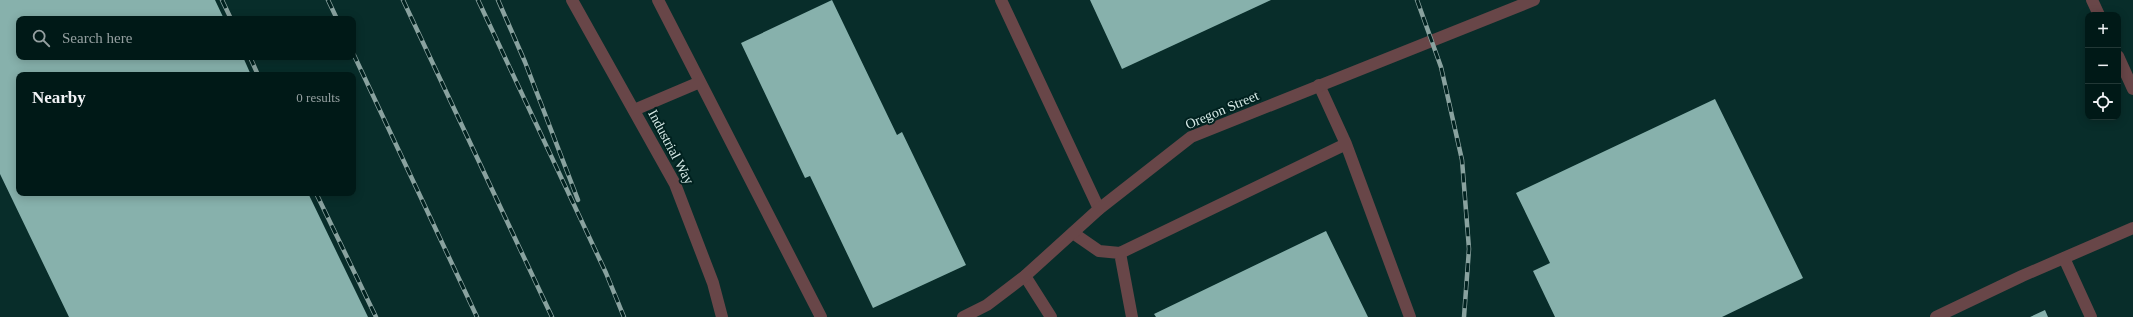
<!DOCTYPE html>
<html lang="en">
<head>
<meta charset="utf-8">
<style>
	:root { --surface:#001917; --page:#0a2220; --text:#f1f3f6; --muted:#95a0a1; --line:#223836 }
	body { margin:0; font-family:"Times New Roman",serif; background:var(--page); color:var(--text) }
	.controls { position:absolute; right:12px; top:12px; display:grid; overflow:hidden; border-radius:8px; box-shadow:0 2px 10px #0003 }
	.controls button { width:36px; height:36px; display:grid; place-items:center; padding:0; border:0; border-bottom:1px solid var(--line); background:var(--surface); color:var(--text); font:20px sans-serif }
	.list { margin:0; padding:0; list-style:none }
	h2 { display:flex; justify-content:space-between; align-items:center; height:52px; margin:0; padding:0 16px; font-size:17px }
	h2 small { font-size:13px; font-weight:400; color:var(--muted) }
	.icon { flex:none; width:22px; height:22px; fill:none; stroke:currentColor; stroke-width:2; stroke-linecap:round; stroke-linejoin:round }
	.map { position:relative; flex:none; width:2133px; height:317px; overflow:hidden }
	.search { position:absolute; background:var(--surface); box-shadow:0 2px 10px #0003; left:16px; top:16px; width:340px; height:44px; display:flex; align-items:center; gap:10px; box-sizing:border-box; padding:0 14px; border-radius:8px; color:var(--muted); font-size:15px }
	.panel { position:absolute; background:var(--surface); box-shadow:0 2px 10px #0003; left:16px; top:72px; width:340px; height:124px; border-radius:8px }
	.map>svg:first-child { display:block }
	.built { fill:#082d2a; fill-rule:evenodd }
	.building { fill:#87b1ac }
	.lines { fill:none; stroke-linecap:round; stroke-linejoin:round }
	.service { stroke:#684648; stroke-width:12 }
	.minor { stroke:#684648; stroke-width:12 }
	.tertiary { stroke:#684648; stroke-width:12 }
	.rail-casing { stroke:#89a29f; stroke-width:4.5 }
	.rail { stroke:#00211f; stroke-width:3; stroke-dasharray:9; stroke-linecap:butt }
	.labels { text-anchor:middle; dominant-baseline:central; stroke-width:4; stroke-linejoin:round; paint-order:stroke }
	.street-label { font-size:14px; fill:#d6eae7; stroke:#00211f }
</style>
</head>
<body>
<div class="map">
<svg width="2133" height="317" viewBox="0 0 2133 317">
	<rect width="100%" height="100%" fill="#00211f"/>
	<!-- built -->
	<path class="built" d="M0,0H2133V317H0ZM2088,15H2118V117H2088ZM19,19H353V57H19ZM19,75H353V193H19Z"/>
	<!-- building -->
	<path class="building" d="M0,0H215L224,19H19V57H243L251,75H19V193H308L368,317H69L0,174Z
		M832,0L897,135L902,132L966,265L873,308L810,176L805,178L741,43Z
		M1090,0H1271L1122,69Z
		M1715,99L1803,278L1722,317H1555L1533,271L1550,263L1516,193Z
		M1326,231L1368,317H1156L1154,314Z
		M2045,310L2048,317H2030Z"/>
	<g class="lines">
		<!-- service -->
		<path class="service" d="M658,0L821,317
			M1001,0L1099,209
			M1319,85L1346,144
			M634,110L700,82
			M1073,233L1099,251L1120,253L1346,144L1410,317
			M1120,253L1132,317
			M2064,258L2091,317
			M1025,276L1051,317
			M1936,317L2022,276L2133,228"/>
		<!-- minor -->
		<path class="minor" d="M2092,0L2099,15
			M2118,56L2133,89
			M963,317L987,305L1025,276L1099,209L1191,137L1534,0"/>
		<!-- tertiary -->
		<path class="tertiary" d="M572,0L675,184L713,283L722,317"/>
		<!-- rail casing -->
		<g class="rail-casing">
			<path id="rail" d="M222,0L231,19
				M328,0L337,19
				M403,0L552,317
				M478,0L606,273L624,317
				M498,0L525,62L578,200
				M1417,0L1441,67L1462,160L1469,249L1464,317
				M353,53L477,317
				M250,57L258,75
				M316,193L376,317"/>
		</g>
		<!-- rail -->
		<use href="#rail" class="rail"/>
	</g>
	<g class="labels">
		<!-- street labels -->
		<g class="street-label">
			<text transform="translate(1222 110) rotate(-23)">Oregon Street</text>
			<text transform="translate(671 147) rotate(62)">Industrial Way</text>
		</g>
	</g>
</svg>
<div class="controls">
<button>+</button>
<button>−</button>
<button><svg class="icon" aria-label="locate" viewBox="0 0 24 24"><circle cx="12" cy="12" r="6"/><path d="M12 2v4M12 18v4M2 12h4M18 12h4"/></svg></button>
</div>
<div class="search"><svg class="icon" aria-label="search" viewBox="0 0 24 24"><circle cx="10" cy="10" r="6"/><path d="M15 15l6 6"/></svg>Search here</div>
<section class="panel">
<h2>Nearby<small>0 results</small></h2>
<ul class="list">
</ul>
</section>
</div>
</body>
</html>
